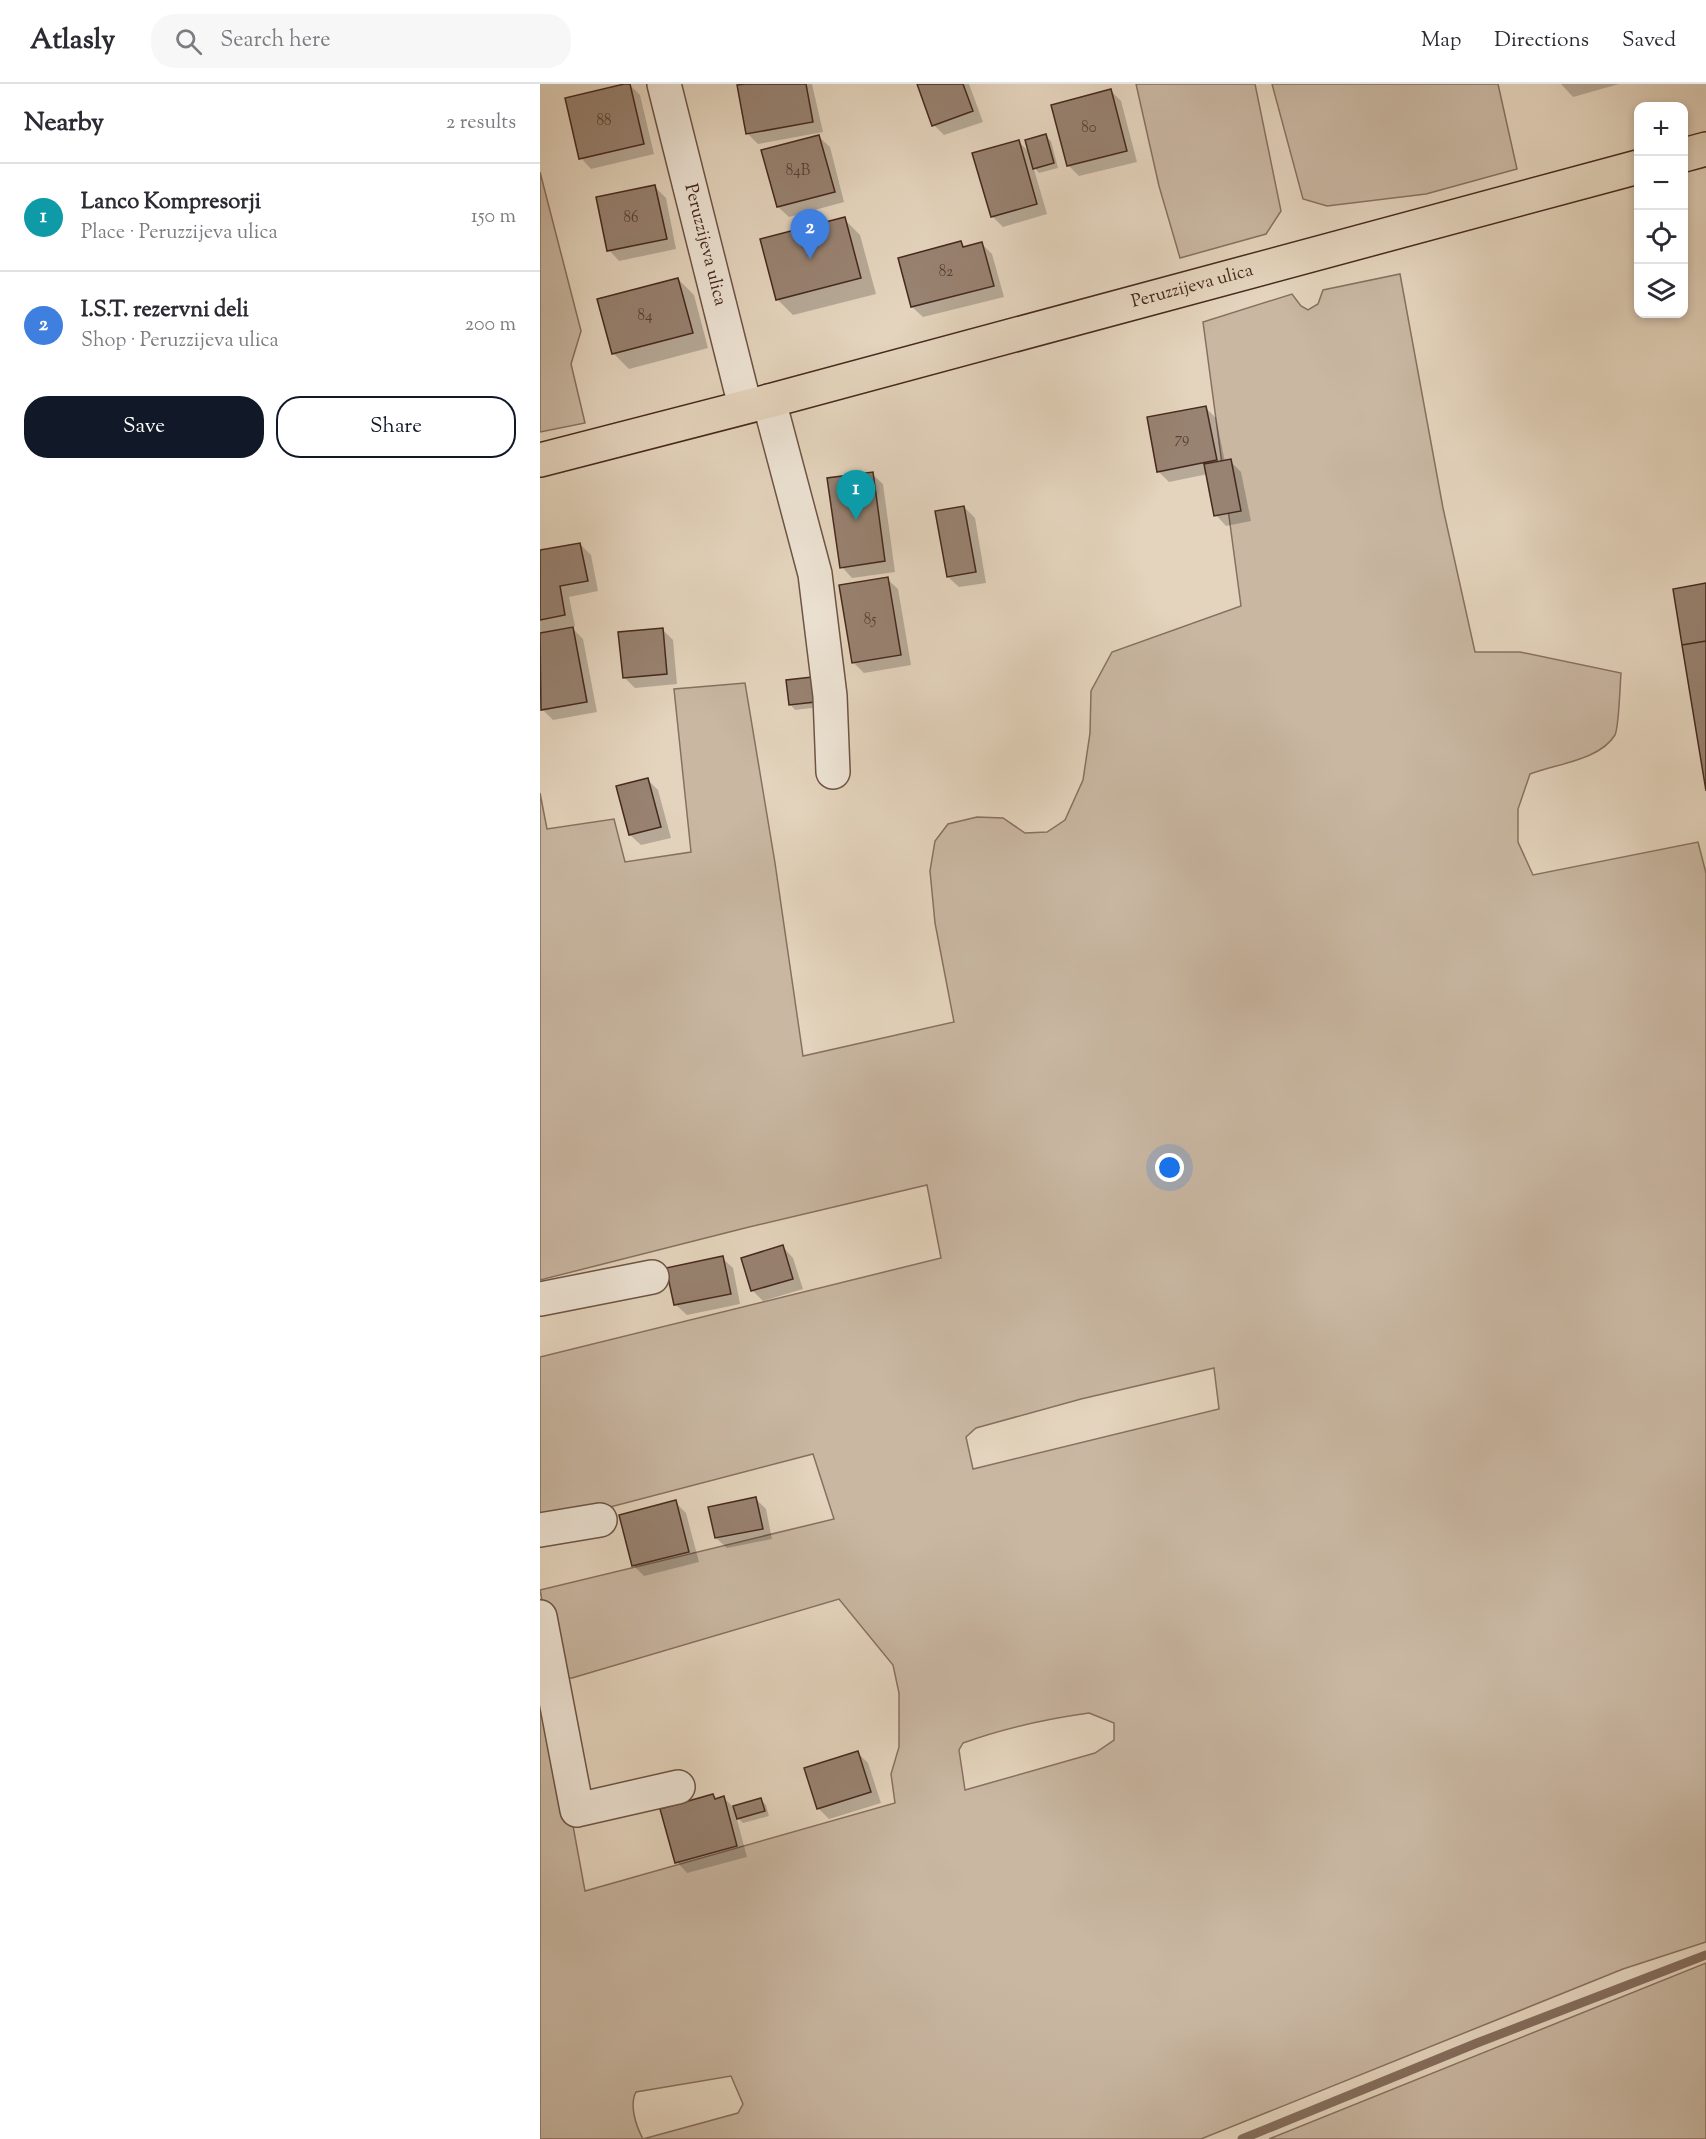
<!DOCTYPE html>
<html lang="en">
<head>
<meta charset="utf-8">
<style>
	:root { --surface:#fff; --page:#f7f7f7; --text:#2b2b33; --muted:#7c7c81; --line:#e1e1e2; --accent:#111827 }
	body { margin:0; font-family:"Sorts Mill Goudy",serif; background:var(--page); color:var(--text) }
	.controls { position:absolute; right:18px; top:18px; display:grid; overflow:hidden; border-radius:12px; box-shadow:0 3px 9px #0003 }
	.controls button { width:54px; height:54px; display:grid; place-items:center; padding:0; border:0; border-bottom:2px solid var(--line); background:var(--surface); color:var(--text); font:30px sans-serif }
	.you { position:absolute; left:630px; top:1084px; width:21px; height:21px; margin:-15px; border:4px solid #fff; border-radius:50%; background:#1a73e8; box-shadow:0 0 0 9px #1a73e833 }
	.badge { display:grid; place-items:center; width:39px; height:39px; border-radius:50%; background:var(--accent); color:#fff; font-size:20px; font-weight:700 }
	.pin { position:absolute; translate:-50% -50px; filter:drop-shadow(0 2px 3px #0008) }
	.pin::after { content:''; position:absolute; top:32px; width:21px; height:18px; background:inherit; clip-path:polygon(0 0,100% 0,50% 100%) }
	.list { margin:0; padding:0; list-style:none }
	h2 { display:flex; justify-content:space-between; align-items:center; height:78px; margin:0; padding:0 24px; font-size:26px }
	h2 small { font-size:20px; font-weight:400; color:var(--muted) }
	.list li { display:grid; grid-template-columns:39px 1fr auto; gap:18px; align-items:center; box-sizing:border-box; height:108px; padding:0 24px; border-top:2px solid var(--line) }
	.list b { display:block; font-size:22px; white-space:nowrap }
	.list p { margin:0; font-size:20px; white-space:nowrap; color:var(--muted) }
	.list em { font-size:20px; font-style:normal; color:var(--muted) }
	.actions { display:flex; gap:12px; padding:18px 24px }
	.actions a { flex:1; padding:14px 0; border:2px solid var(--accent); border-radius:24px; text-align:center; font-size:21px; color:var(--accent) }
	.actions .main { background:var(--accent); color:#fff }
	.icon { flex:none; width:33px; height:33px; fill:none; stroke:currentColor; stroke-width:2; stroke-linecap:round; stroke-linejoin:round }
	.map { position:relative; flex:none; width:1166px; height:2055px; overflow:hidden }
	header { display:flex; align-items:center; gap:36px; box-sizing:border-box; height:84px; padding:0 30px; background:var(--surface); border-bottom:2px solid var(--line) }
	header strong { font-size:28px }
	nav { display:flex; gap:33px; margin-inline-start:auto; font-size:21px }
	.search { width:420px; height:54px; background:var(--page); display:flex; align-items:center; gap:15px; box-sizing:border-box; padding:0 21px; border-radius:24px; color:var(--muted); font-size:22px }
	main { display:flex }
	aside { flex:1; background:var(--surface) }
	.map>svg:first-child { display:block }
	.green { fill:#c9b7a2; stroke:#887060; stroke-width:1.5; fill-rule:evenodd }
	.shadow { fill:#0003 }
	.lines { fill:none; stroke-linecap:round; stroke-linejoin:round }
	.stream { stroke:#846d5d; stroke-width:9 }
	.building { fill:#988271; stroke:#46291f; stroke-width:1.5 }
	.minor-casing { stroke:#6e5446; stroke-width:36 }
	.major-casing { stroke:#46291f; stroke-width:36 }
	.minor { stroke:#ede3d4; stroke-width:33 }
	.major { stroke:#e4d4bd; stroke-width:33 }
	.labels { text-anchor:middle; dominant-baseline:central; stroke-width:4.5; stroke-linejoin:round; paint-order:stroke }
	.number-label { font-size:15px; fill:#5a3f34 }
	.street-label { font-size:18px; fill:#46291f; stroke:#ede3d4 }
</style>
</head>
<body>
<header>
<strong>Atlasly</strong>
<div class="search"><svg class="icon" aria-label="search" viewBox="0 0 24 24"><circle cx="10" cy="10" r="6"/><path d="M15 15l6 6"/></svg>Search here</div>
<nav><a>Map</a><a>Directions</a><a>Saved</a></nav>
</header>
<main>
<aside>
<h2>Nearby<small>2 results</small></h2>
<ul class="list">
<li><span class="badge" style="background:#0f9aa8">1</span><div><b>Lanco Kompresorji</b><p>Place · Peruzzijeva ulica</p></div><em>150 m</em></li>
<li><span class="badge" style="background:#3f7fe0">2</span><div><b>I.S.T. rezervni deli</b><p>Shop · Peruzzijeva ulica</p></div><em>200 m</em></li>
</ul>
<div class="actions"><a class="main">Save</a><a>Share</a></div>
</aside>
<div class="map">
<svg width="1166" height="2055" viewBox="0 0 1166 2055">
	<rect width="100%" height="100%" fill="#e4d4bd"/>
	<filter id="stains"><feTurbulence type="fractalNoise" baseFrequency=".00333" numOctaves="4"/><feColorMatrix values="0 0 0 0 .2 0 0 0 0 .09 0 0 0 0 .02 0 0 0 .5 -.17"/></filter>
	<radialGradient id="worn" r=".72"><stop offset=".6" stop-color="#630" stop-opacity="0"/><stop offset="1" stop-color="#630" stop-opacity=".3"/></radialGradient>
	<!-- green -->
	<path class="green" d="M596,0H715L741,127L726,150L640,174L619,102Z
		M732,0H958L977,85L886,110L787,122L763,115Z
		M0,88L41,247L31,280L45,339L0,348Z
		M860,190L903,424L935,568H980L1081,589C1080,601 1079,643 1075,651C1060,676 1016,680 990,690L978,725V758L993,791L1158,758L1166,789V1858L1083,1885L661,2055H0V1571L13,1633L45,1807L355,1719L351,1690L359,1663V1609L353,1581L299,1515L32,1594H22L15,1582L0,1506L294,1435L273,1370L9,1439L0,1438V1273L401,1174L387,1101L209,1143L0,1196V709L7,745L74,735L85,778L151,768L134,605L205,599L235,779L263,972L414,938L395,839L390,787L395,757L408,740L437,733L463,734L485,749L507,748L525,736L543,696L550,649L551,607L572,568L701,522L663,238L752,210L761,222L768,226L778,220L783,206ZM674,1284L679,1325L433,1385L426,1353L436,1344L541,1315ZM549,1629L574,1639V1656L555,1669L425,1706L419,1666L423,1659C464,1644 506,1635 549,1629ZM191,1992L203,2020L198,2029L103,2055C96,2042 89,2021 96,2008Z
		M1166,1879V2055H729Z"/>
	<!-- shadow -->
	<path class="shadow" d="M89,0L100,11L114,70L51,85L41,74Z
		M213,0H272L283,48L218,60L207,49Z
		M379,0H429L443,38L404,51L394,41Z
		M1021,0H1079L1033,13Z
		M571,7L581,17L597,78L539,92L529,82Z
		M506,52L511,57L518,84L499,89L493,82L507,130L463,143L452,132L478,57L491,70Z
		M279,53L290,63L304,118L249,133L238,123L223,67Z
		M115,103L126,114L136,165L79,177L69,166Z
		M304,135L320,151L336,210L253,231L237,215Z
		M421,159L426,164L442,160L452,170L464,213L383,233L372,223L360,175Z
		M138,195L154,211L168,264L89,285L73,269Z
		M665,323L676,334L685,378L690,377L701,388L711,437L686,442L676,431L668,390L629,398L618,387Z
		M332,390L343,400L355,488L312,494L302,483Z
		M424,423L435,434L446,499L419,503L408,493Z
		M40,460L51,471L58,507L29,513L35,542L31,543L43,555L57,628L13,636L2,625L0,613V468Z
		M347,495L358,505L371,581L324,589L313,578Z
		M122,545L133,556L137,600L95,604L84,593Z
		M248,597L288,622L255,626L250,620Z
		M108,696L118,706L131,754L101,761L90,751Z
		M243,1163L253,1174L263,1205L223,1217L212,1206Z
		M182,1174L193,1184L200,1220L147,1231L136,1221Z
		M215,1414L226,1425L232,1455L187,1464L176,1454Z
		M135,1418L146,1429L159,1478L104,1492L93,1481Z
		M317,1668L328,1679L341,1719L289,1735L278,1724Z
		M173,1712L177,1716L184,1714L193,1723L221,1716L226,1721L229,1732L203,1739L196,1732L207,1773L147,1789L137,1778Z"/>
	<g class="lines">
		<!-- stream -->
		<path class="stream" d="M702,2055L937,1959L1166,1871"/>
	</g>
	<!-- building -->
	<path class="building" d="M84,0H90L104,60L39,75L25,14Z
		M205,0H266L273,38L206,50L197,1Z
		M377,0H423L433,27L392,42Z
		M571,5L587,67L527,82L511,21Z
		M506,50L514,79L493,85L485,56Z
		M279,51L295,108L237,123L221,66Z
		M479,56L497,120L451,133L432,69Z
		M115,101L127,155L67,167L56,113Z
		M305,133L321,194L236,216L220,155Z
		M421,157L423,163L442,158L454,202L371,223L358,174Z
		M138,194L153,249L72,270L57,215Z
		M666,322L677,376L617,388L607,333Z
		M691,375L701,427L674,432L664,380Z
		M333,388L345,477L300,484L287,394Z
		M424,422L436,488L407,493L395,427Z
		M40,459L48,497L20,502L25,531L0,536V466Z
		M348,493L361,571L312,579L299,501Z
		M1166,499V557L1142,561L1133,505Z
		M33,543L47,618L1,626L0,549Z
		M123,544L127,590L83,594L78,548Z
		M1166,557V707L1142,561Z
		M281,592L284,617L249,621L246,596Z
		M108,694L121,743L89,751L76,702Z
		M243,1161L253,1195L211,1207L201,1174Z
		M183,1172L191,1210L134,1221L126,1184Z
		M216,1413L223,1445L175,1454L168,1423Z
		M136,1416L149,1468L92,1482L79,1431Z
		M318,1667L331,1708L277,1725L264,1684Z
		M173,1710L175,1715L184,1712L197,1762L135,1779L120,1725Z
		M221,1714L225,1727L197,1735L193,1722Z"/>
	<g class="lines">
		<!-- minor casing -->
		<g class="minor-casing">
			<g id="minor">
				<path id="s1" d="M124,0L205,322"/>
				<path d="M229,317L275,490L290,612L293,688"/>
				<path d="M0,1215L112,1193"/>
				<path d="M0,1446L60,1436"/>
				<path d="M0,1533L37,1726L138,1703"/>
			</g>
		</g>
		<!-- major casing -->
		<g class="major-casing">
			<g id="major">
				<path d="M1144,71L1166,65"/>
				<path id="s2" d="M0,376L229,317L1098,83"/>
			</g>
		</g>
		<!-- minor -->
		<use href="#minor" class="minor"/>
		<!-- major -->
		<use href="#major" class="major"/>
	</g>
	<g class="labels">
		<!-- number labels -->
		<g class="number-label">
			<text x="64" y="37">88</text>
			<text x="549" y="44">80</text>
			<text x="258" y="87">84B</text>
			<text x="91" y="134">86</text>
			<text x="406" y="188">82</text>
			<text x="105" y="232">84</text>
			<text x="642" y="355">79</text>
			<text x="330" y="536">85</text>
		</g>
		<!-- street labels -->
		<g class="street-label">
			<text stroke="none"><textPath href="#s1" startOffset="166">Peruzzijeva ulica</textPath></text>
			<text stroke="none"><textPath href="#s2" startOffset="675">Peruzzijeva ulica</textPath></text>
		</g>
	</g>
	<rect width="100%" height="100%" filter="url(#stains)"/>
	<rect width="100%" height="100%" fill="url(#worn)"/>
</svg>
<div class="controls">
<button>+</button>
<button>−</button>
<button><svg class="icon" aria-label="locate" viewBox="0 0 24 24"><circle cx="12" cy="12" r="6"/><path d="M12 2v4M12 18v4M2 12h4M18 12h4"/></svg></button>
<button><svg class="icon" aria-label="layers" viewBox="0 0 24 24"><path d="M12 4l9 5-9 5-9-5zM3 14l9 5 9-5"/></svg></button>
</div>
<div class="you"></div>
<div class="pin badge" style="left:316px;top:436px;background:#0f9aa8">1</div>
<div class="pin badge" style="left:270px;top:175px;background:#3f7fe0">2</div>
</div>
</main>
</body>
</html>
